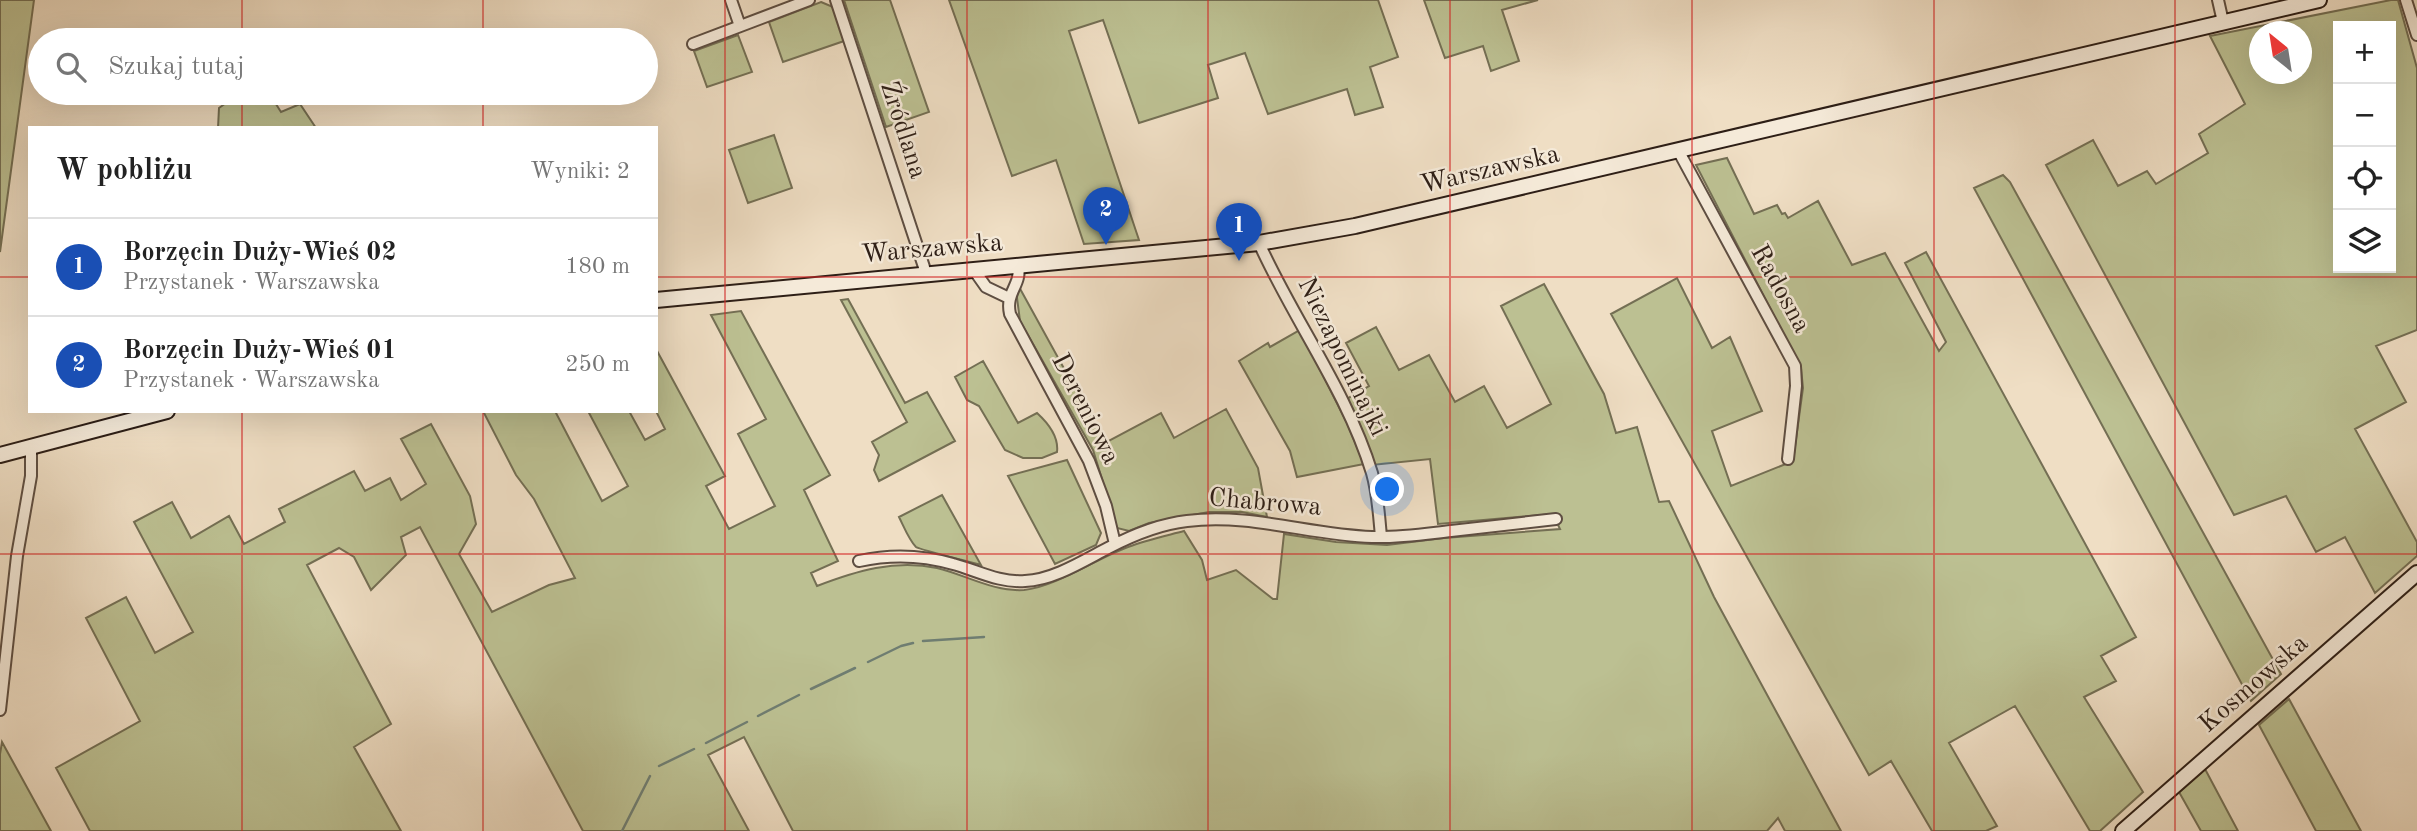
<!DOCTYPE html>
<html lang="pl">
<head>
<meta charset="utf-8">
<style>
	:root { --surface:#fff; --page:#f2f2f2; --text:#222; --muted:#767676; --line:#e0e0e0; --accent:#7c3aed }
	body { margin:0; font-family:"Old Standard TT",serif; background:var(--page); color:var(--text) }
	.controls { position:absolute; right:21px; top:21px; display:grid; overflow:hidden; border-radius:0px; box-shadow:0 7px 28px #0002 }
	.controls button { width:63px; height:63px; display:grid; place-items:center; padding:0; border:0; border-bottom:2px solid var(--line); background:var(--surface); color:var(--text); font:35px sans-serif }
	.compass { position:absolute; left:2249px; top:21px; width:63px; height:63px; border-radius:50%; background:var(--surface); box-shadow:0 7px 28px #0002; rotate:330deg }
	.you { position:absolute; left:1388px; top:490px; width:24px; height:24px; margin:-18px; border:5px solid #fff; border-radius:50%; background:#1a73e8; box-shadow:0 0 0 10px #1a73e833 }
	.badge { display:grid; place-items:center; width:46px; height:46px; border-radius:50%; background:var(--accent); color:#fff; font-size:23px; font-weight:700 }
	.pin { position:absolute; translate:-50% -58px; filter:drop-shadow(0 2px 4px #0008) }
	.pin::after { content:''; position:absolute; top:37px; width:24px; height:21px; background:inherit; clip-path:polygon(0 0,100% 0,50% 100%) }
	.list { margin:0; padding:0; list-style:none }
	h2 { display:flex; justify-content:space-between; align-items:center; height:91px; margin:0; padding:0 28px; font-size:30px }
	h2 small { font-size:23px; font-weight:400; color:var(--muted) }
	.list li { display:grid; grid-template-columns:46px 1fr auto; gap:21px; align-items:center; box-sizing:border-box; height:98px; padding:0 28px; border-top:2px solid var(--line) }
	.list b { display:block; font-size:26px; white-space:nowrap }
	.list p { margin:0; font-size:23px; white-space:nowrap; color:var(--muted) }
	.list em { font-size:23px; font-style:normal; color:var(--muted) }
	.icon { flex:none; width:38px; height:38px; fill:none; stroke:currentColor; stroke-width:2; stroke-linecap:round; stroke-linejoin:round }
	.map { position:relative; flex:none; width:2417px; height:831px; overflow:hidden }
	.search { position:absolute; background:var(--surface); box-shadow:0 7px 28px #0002; left:28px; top:28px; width:630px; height:77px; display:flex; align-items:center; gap:18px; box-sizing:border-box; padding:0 24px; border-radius:38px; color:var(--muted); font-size:26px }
	.panel { position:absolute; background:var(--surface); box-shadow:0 7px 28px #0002; left:28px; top:126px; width:630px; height:287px; border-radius:0px }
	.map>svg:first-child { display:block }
	.green { fill:#bcc092; stroke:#746f54; stroke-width:2; fill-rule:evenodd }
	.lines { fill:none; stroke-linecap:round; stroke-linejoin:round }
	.stream { stroke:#6f7d71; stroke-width:2.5 }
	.street-casing { stroke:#5e4e42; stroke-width:14 }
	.secondary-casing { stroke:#2d1e16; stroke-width:18 }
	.street { stroke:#f5ead9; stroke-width:10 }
	.secondary { stroke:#f5ead9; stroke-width:14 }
	.grid { fill:none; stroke:#d62828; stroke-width:2; stroke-opacity:0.55 }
	.labels { text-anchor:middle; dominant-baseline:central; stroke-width:5; stroke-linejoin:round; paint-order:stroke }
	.street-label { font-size:26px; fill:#2d1e16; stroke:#f5ead9 }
</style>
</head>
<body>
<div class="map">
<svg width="2417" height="831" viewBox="0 0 2417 831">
	<rect width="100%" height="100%" fill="#efdec4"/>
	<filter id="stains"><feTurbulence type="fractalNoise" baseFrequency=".00286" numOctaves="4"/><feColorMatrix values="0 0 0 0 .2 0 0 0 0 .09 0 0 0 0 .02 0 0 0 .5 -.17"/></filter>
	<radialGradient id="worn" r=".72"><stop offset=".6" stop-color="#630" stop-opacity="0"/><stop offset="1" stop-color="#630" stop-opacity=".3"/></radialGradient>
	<!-- green -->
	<path class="green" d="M0,0H34L0,252Z
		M844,0H890L929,112L886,127Z
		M949,0H1378L1398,57L1370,67L1383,107L1355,115L1347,89L1268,114L1245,53L1208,65L1218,98L1139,123L1103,20L1069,31L1139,240L1084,244L1056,160L1012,176Z
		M1424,0H1538L1502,10L1519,61L1491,71L1483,46L1445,58Z
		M2391,0H2398L2417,68V330L2376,346L2406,402L2355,429L2417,542V556L2375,593L2345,537L2316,552L2286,496L2234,515L2046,165L2093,140L2118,186L2147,171L2156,184L2208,153L2199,134L2245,104L2210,36ZM2338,26H2391V268H2338ZM2260,32H2302V74H2260Z
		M821,2L833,7L844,41L783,62L769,22Z
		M738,35L752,72L707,87L694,51Z
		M240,93H269L281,112L300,104L316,128H218L219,108Z
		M774,135L792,188L748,203L729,150Z
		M1727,158L1754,214L1777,205L1782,214L1785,213L1788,218L1818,201L1852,265L1885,253L1939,351L1946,342L1905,263L1926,252L2136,637L2101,656L2116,681L2084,697L2143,792L2100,831H2090L2015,706L1949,743L1997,826L1986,831H1932L1891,761L1869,775L1611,314L1677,278L1712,348L1730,337L1762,411L1712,431L1731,486L1793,461L1803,388L1801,368L1696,165Z
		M2003,175L2010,182L2281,674L2251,701L1974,188Z
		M1544,284L1604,394L1616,433L1637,427L1659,502L1669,501L1714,597L1841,831H1785L1778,818L1767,831H793L744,737L708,755L749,831H583L420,527L401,537L406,555L371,590L354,557L339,548L307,565L391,724L354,747L401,831H90L56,768L140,721L86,618L126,597L155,653L193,632L134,522L172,502L191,538L229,516L244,544L285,522L279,509L354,471L365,491L390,478L401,500L426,484L401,439L431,424L470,496L476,524L459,554L492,612L549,585L575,578L534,499L516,475L483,411H555L602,501L628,486L588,411H629L645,440L665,429L656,411V349L725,476L706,486L729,529L775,506L738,434L766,419L711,315L741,311L830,475L804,490L838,561L811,573L817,586C856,571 895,559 937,568C966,575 994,592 1024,590C1056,587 1097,558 1128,547C1146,540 1165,536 1184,531L1202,560L1207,580L1236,570L1273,599H1277L1284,534L1336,542L1387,545L1444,538L1560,529L1553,514L1438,524L1430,459L1372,465L1345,400L1369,386L1346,343L1376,327L1399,370L1429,355L1455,402L1484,386L1507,428L1551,404L1501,306Z
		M1018,285L1105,443L1161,413L1174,438L1226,409L1258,468L1267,517L1242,512H1209L1149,523L1129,531L1117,528L1093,450L1020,321L1017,298Z
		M848,299L905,403L927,392L955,441L879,481L874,470L879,455L872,442L907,422L841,300Z
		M1300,330L1347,423L1364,464L1297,477L1290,451L1239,361L1268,343L1270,347Z
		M983,361L1018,423L1037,413C1048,423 1059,436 1057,452L1042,458H1023L1005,450L979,406L967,400L955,377Z
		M1067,460L1101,533L1096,545L1055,564L1008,476Z
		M942,495L981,565C971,562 920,550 916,547C909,540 904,527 899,517Z
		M2289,699L2361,831H2316L2259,725Z
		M2,742L51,831H0V754Z
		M2205,769L2238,831H2201L2179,792Z"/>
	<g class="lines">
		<!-- stream -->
		<path class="stream" d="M923,641L984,637
			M868,662L901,646L913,643
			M811,689L855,668
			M758,716L799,695
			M706,743L747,722
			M659,766L694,749
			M622,831L650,776"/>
		<!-- street casing -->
		<g class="street-casing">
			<path id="street" d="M731,0L740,26
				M836,0L924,267V275
				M2218,0L2223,22
				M2406,0L2417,35
				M693,44L809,0
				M1679,152L1795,366L1796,386L1788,459
				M1259,243C1294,321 1347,391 1372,473C1378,494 1379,515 1381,537
				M1018,266C1022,285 1005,292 1010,314L1089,461L1106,506L1115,544
				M974,270L986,287L1009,298
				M859,561C891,554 922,555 953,564C976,570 999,583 1025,581C1053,580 1083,561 1108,548C1133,535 1159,524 1187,521C1250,513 1310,535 1372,537C1398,538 1424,534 1451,531C1486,527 1521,523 1556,519
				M0,710L17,556L31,476V447"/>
		</g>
		<!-- secondary casing -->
		<g class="secondary-casing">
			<path id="secondary" d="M656,300L1259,243L1355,226L2319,0
				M0,455L167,411
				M2123,831L2417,573"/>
		</g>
		<!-- street -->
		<use href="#street" class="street"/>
		<!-- secondary -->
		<use href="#secondary" class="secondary"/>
	</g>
	<!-- grid -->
	<path class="grid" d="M242,0V40M483,0V40M725,0V831M967,0V831M1208,0V831M1450,0V831M1692,0V831M1934,0V831M2175,0V831M242,93V128M483,93V128M0,277H30M656,277H2417M242,411V831M483,411V831M0,554H2417"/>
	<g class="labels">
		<!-- street labels -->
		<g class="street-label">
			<text transform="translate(903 130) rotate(72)">Źródlana</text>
			<text transform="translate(1490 170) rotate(-13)">Warszawska</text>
			<text transform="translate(932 249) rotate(-5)">Warszawska</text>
			<text transform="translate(1780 289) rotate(61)">Radosna</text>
			<text transform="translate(1342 357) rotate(64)">Niezapominajki</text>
			<text transform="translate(1085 409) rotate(63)">Dereniowa</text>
			<text transform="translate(1265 503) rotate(5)">Chabrowa</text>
			<text transform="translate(2254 684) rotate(-41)">Kosmowska</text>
		</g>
	</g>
	<rect width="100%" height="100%" filter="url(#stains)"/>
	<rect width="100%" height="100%" fill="url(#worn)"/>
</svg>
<div class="controls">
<button>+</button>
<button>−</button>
<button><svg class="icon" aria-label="locate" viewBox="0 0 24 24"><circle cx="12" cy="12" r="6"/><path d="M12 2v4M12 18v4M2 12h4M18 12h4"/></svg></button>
<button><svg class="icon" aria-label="layers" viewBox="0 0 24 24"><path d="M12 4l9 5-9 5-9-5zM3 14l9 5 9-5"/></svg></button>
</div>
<svg class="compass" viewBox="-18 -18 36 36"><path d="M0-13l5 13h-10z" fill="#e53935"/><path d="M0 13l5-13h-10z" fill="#767676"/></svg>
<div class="you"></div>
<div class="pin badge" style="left:1239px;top:261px;background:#1a4fb4">1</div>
<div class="pin badge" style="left:1106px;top:245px;background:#1a4fb4">2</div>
<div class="search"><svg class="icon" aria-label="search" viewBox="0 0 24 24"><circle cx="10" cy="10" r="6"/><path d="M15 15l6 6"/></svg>Szukaj tutaj</div>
<section class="panel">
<h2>W pobliżu<small>Wyniki: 2</small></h2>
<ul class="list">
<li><span class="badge" style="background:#1a4fb4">1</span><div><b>Borzęcin Duży-Wieś 02</b><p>Przystanek · Warszawska</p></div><em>180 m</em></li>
<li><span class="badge" style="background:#1a4fb4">2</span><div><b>Borzęcin Duży-Wieś 01</b><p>Przystanek · Warszawska</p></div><em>250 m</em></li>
</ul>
</section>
</div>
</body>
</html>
